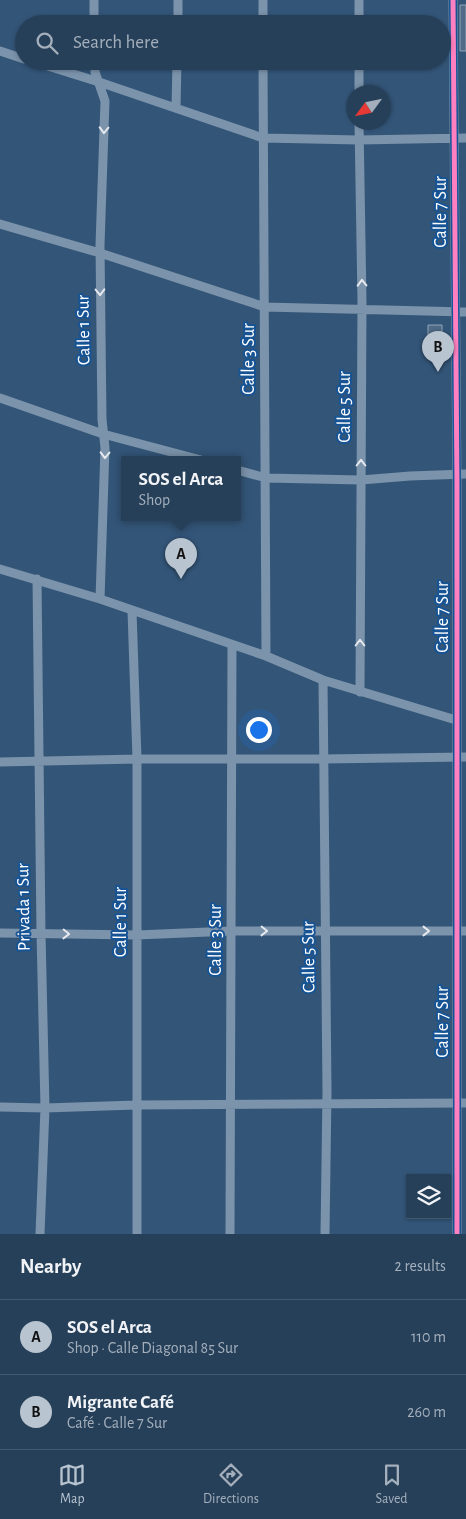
<!DOCTYPE html>
<html lang="en">
<head>
<meta charset="utf-8">
<style>
	:root { --surface:#26405a; --page:#2e4760; --text:#f1f3f6; --muted:#a4afbb; --line:#425970; --accent:#b8c4d0 }
	body { margin:0; font-family:"Alegreya Sans",sans-serif; background:var(--page); color:var(--text) }
	.controls { position:absolute; right:15px; bottom:15px; display:grid; overflow:hidden; border-radius:0px; box-shadow:0 1px 4px #0004 }
	.controls button { width:45px; height:45px; display:grid; place-items:center; padding:0; border:0; border-bottom:1px solid var(--line); background:var(--surface); color:var(--text); font:25px sans-serif }
	.compass { position:absolute; left:346px; top:85px; width:45px; height:45px; border-radius:50%; background:var(--surface); box-shadow:0 1px 4px #0004; rotate:237deg }
	.you { position:absolute; left:258px; top:729px; width:18px; height:18px; margin:-12px; border:4px solid #fff; border-radius:50%; background:#1a73e8; box-shadow:0 0 0 8px #1a73e833 }
	.badge { display:grid; place-items:center; width:32px; height:32px; border-radius:50%; background:var(--accent); color:#111; font-size:16px; font-weight:700 }
	.pin { position:absolute; translate:-50% -41px; filter:drop-shadow(0 1px 2px #0008) }
	.pin::after { content:''; position:absolute; top:26px; width:18px; height:15px; background:inherit; clip-path:polygon(0 0,100% 0,50% 100%) }
	.popup { position:absolute; left:121px; top:456px; width:120px; height:65px; box-sizing:border-box; display:grid; place-content:center; border-radius:0px; background:var(--surface); filter:drop-shadow(0 1px 4px #0005); font-size:16px; white-space:nowrap; color:var(--muted) }
	.popup b { font-size:19px; color:var(--text) }
	.popup::after { content:''; position:absolute; left:50%; top:100%; margin-left:-10px; border:10px solid transparent; border-top-color:var(--surface) }
	.list { margin:0; padding:0; list-style:none }
	h2 { display:flex; justify-content:space-between; align-items:center; height:65px; margin:0; padding:0 20px; font-size:21px }
	h2 small { font-size:16px; font-weight:400; color:var(--muted) }
	.list li { display:grid; grid-template-columns:32px 1fr auto; gap:15px; align-items:center; box-sizing:border-box; height:75px; padding:0 20px; border-top:1px solid var(--line) }
	.list b { display:block; font-size:19px; white-space:nowrap }
	.list p { margin:0; font-size:16px; white-space:nowrap; color:var(--muted) }
	.list em { font-size:16px; font-style:normal; color:var(--muted) }
	.icon { flex:none; width:28px; height:28px; fill:none; stroke:currentColor; stroke-width:2; stroke-linecap:round; stroke-linejoin:round }
	.map { position:relative; flex:none; width:466px; height:1234px; overflow:hidden }
	.search { position:absolute; background:var(--surface); box-shadow:0 1px 4px #0004; left:15px; right:15px; top:15px; height:55px; display:flex; align-items:center; gap:12px; box-sizing:border-box; padding:0 18px; border-radius:28px; color:var(--muted); font-size:19px }
	.sheet { height:215px; background:var(--surface) }
	nav { display:flex; justify-content:space-around; align-items:center; box-sizing:border-box; height:70px; border-top:1px solid var(--line); background:var(--surface); font-size:14px; color:var(--muted) }
	nav a { display:grid; justify-items:center; gap:2px }
	nav .on { color:var(--accent) }
	.map>svg:first-child { display:block }
	.building { fill:#506b87; stroke:#90a4b8 }
	.lines { fill:none; stroke-linecap:round; stroke-linejoin:round }
	.street { stroke:#7b93ab; stroke-width:9 }
	.cycleway-casing { stroke:#165495; stroke-width:8 }
	.cycleway { stroke:#ff80c0; stroke-width:5 }
	.oneway { stroke:#e5e9ee }
	.labels { text-anchor:middle; dominant-baseline:central; stroke-width:4; stroke-linejoin:round; paint-order:stroke }
	.street-label { font-size:18px; fill:#fff; stroke:#165495 }
</style>
</head>
<body>
<div class="map">
<svg width="466" height="1234" viewBox="0 0 466 1234">
	<rect width="100%" height="100%" fill="#335578"/>
	<!-- building -->
	<path class="building" d="M460,5H466V51H460Z
		M428,325H442V351H428Z"/>
	<g class="lines">
		<!-- street -->
		<path class="street" d="M94,0V24
			M263,0V24
			M359,0V24
			M453,0L457,485V1234
			M178,24V0
			M0,51L24,59
			M32,61L99,82L263,138L359,140L466,138
			M95,61V72L105,101L100,245L102,419L105,448L100,599
			M263,61L266,656
			M359,61V92
			M176,108L177,61
			M359,122L362,302L360,692
			M0,224L100,253L265,307L466,312
			M0,398L103,434L201,460
			M237,470L266,478L361,480L410,476L466,474
			M0,569L100,599L266,656L323,680L456,720
			M37,579L41,933L45,1108L40,1234
			M132,611L137,759V1234
			M323,680L327,1092L325,1234
			M0,762L137,759H323L466,757
			M0,933L137,935L232,931H466
			M0,1107L45,1108L136,1105L466,1103
			M230,1234L232,645"/>
		<!-- cycleway casing -->
		<g class="cycleway-casing">
			<path id="cycleway" d="M453,0L457,485V1234"/>
		</g>
		<!-- cycleway -->
		<use href="#cycleway" class="cycleway"/>
	</g>
	<!-- one-way arrows -->
	<defs><path id="oneway-chevron" d="M-2-3.5L2.5 0L-2 3.5" fill="none" stroke-width="1.6" stroke-linecap="round" stroke-linejoin="round" transform="scale(1.25)"/></defs>
	<g class="oneway">
		<use href="#oneway-chevron" transform="translate(104 130) rotate(92)"/>
		<use href="#oneway-chevron" transform="translate(362 283) rotate(-91)"/>
		<use href="#oneway-chevron" transform="translate(100 292) rotate(89)"/>
		<use href="#oneway-chevron" transform="translate(105 455) rotate(91)"/>
		<use href="#oneway-chevron" transform="translate(361 463) rotate(-90)"/>
		<use href="#oneway-chevron" transform="translate(360 643) rotate(-90)"/>
		<use href="#oneway-chevron" transform="translate(264 931) rotate(1)"/>
		<use href="#oneway-chevron" transform="translate(426 931)"/>
		<use href="#oneway-chevron" transform="translate(66 934) rotate(1)"/>
	</g>
	<g class="labels">
		<!-- street labels -->
		<g class="street-label">
			<text transform="translate(441 212) rotate(-90)">Calle 7 Sur</text>
			<text transform="translate(84 330) rotate(-91)">Calle 1 Sur</text>
			<text transform="translate(249 359) rotate(-90)">Calle 3 Sur</text>
			<text transform="translate(345 407) rotate(-90)">Calle 5 Sur</text>
			<text transform="translate(443 617) rotate(-90)">Calle 7 Sur</text>
			<text transform="translate(24 907) rotate(-91)">Privada 1 Sur</text>
			<text transform="translate(121 922) rotate(-90)">Calle 1 Sur</text>
			<text transform="translate(216 940) rotate(-90)">Calle 3 Sur</text>
			<text transform="translate(309 957) rotate(-91)">Calle 5 Sur</text>
			<text transform="translate(443 1022) rotate(-90)">Calle 7 Sur</text>
		</g>
	</g>
</svg>
<div class="controls">
<button><svg class="icon" aria-label="layers" viewBox="0 0 24 24"><path d="M12 4l9 5-9 5-9-5zM3 14l9 5 9-5"/></svg></button>
</div>
<svg class="compass" viewBox="-18 -18 36 36"><path d="M0-13l5 13h-10z" fill="#e53935"/><path d="M0 13l5-13h-10z" fill="#a4afbb"/></svg>
<div class="you"></div>
<div class="pin badge" style="left:181px;top:579px">A</div>
<div class="popup"><b>SOS el Arca</b>Shop</div>
<div class="pin badge" style="left:438px;top:372px">B</div>
<div class="search"><svg class="icon" aria-label="search" viewBox="0 0 24 24"><circle cx="10" cy="10" r="6"/><path d="M15 15l6 6"/></svg>Search here</div>
</div>
<section class="sheet">
<h2>Nearby<small>2 results</small></h2>
<ul class="list">
<li><span class="badge">A</span><div><b>SOS el Arca</b><p>Shop · Calle Diagonal 85 Sur</p></div><em>110 m</em></li>
<li><span class="badge">B</span><div><b>Migrante Café</b><p>Café · Calle 7 Sur</p></div><em>260 m</em></li>
</ul>
</section>
<nav>
<a class="on"><svg class="icon" aria-label="map" viewBox="0 0 24 24"><path d="M3 6l6-2 6 2 6-2v14l-6 2-6-2-6 2zM9 4v14M15 6v14"/></svg>Map</a>
<a><svg class="icon" aria-label="directions" viewBox="0 0 24 24"><path d="M12 3l9 9-9 9-9-9zM9 14v-3h6M13 9l2 2-2 2"/></svg>Directions</a>
<a><svg class="icon" aria-label="saved" viewBox="0 0 24 24"><path d="M7 4h10v16l-5-4-5 4z"/></svg>Saved</a>
</nav>
</body>
</html>
